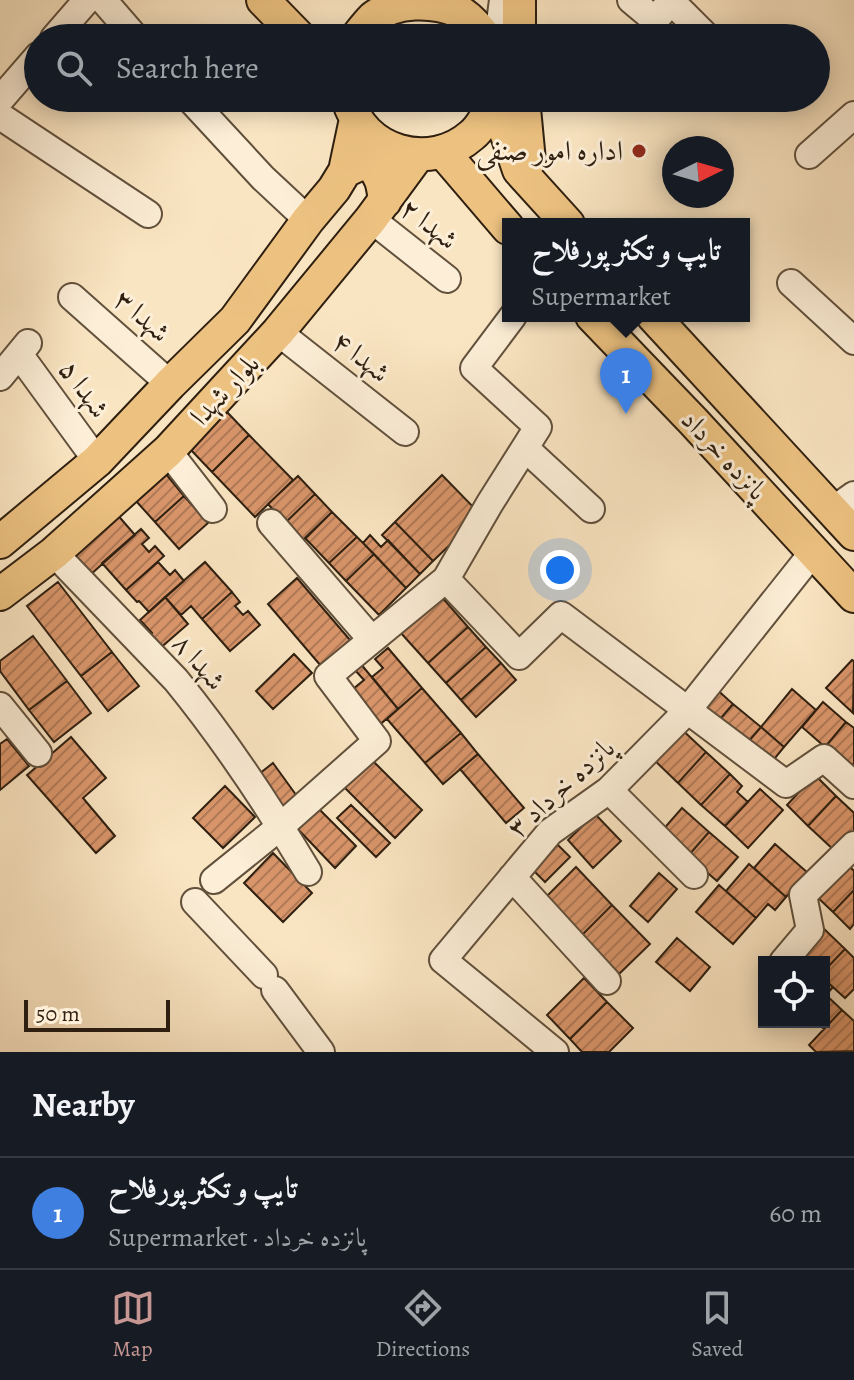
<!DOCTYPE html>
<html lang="en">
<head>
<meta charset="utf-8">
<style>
	:root { --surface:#171b24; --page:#20242c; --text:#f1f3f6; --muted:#9ea1a6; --line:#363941; --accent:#c59692 }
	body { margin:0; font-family:Alegreya,Amiri,serif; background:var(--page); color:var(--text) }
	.controls { position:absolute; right:24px; bottom:24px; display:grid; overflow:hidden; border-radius:0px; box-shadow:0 4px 20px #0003 }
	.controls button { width:72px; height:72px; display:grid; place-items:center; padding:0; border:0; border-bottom:2px solid var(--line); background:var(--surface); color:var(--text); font:40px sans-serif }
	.compass { position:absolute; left:662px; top:136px; width:72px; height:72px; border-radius:50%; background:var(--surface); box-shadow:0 4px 20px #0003; rotate:85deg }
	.scale { position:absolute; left:24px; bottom:20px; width:146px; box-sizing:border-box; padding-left:8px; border:4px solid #2e1f10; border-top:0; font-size:22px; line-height:28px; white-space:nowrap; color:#2e1f10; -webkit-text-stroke:6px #fceed7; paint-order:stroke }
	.you { position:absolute; left:560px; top:570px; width:28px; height:28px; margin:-20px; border:6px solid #fff; border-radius:50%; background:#1a73e8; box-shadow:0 0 0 12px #1a73e833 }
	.badge { display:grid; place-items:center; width:52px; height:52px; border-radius:50%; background:var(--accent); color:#fff; font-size:26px; font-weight:700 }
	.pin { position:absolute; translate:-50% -66px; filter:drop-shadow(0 2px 4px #0008) }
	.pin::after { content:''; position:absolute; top:42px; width:28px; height:24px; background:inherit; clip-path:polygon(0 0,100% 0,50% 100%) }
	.popup { position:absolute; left:502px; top:218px; width:248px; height:104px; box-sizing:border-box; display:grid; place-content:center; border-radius:0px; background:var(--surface); filter:drop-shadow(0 2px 6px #0005); font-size:26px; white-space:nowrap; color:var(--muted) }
	.popup b { font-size:30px; color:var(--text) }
	.popup::after { content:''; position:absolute; left:50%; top:100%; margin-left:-16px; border:16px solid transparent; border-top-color:var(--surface) }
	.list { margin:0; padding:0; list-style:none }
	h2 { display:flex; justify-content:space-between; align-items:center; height:104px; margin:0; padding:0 32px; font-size:34px }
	h2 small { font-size:26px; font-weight:400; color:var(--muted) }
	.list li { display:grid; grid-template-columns:52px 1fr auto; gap:24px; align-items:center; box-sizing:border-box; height:112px; padding:0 32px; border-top:2px solid var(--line) }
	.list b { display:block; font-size:30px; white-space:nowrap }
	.list p { margin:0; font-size:26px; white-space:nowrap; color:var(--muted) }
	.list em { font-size:26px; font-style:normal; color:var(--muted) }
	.icon { flex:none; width:44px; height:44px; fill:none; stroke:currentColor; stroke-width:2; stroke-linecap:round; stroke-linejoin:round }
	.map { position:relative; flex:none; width:854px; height:1052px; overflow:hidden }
	.search { position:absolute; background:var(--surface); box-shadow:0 4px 20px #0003; left:24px; right:24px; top:24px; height:88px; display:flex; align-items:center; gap:20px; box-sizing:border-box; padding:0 28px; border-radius:44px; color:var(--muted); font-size:30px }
	.sheet { height:216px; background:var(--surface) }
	nav { display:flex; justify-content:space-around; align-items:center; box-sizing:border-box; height:112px; border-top:2px solid var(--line); background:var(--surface); font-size:22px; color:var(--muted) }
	nav a { display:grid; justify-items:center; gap:4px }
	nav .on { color:var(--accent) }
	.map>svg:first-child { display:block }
	.building { fill:url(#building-hatch); stroke:#2e1f10; stroke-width:2 }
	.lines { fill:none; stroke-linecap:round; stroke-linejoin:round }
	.minor-casing { stroke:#61503c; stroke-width:30 }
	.major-casing { stroke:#2e1f10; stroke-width:36 }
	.minor { stroke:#fceed7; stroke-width:26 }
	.major { stroke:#edc281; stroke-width:32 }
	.poi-dot { fill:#8f2418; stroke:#fceed7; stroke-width:3 }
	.labels { text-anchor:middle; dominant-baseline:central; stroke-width:6; stroke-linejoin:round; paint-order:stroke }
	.poi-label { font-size:28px; fill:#2e1f10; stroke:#fceed7; text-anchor:end }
	.street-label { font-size:28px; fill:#2e1f10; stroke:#fceed7 }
</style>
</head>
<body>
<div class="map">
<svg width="854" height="1052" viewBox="0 0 854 1052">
	<defs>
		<pattern id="building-hatch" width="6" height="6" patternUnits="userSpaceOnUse" patternTransform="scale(2)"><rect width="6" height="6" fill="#da966b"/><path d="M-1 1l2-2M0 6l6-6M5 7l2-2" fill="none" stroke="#b17a57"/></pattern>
	</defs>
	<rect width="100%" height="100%" fill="#fae5c2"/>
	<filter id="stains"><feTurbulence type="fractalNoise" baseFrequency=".0025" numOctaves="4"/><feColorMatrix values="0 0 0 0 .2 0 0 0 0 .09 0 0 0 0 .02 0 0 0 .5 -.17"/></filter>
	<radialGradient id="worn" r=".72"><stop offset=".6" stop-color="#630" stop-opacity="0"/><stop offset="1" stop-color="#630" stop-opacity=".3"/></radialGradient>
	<!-- building -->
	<path class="building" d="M227,412L249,435L212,472L190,449Z
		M249,435L293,480L255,517L212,472Z
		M166,474L184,496L155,522L136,501Z
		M442,475L481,515L433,561L395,522Z
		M298,476L315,494L285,523L268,504Z
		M315,494L332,512L303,541L285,523Z
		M184,496L208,523L179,549L155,522Z
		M115,512L135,535L90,575L70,552Z
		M332,512L357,537L329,563L305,538Z
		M395,522L433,561L420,574L382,535Z
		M141,529L149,538L142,544L149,552L155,546L164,556L126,590L102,563Z
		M370,535L381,547L388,540L420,574L406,588L363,543Z
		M357,537L374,554L346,581L329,563Z
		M374,554L406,588L379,615L346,581Z
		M158,562L170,575L175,570L184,581L149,612L139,601L137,602L126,590Z
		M205,562L232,592L202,619L191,606L181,615L165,597Z
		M297,578L350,640L321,666L268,604Z
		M58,582L112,652L81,676L27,606Z
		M232,592L240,602L235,606L243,615L248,611L260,625L230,651L202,619Z
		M440,595L468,627L428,663L400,632Z
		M165,597L188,624L158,650L147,637L152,633L140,620Z
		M468,627L486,647L446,683L428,663Z
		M33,636L67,681L29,710L0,671V661Z
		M486,647L501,663L461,700L446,683Z
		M388,648L422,688L398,709L372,677L383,668L375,659Z
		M112,652L139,686L108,711L81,676Z
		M294,654L312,673L273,709L256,691Z
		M852,660L854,661L853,713L826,688Z
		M360,663L398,709L376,728L347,694L364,680L353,668Z
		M501,663L516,680L476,717L461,700Z
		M67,681L91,713L54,742L29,710Z
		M713,686L733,704L715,725L695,708Z
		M422,688L461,733L425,763L387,719Z
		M792,689L816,710L784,747L761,727Z
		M823,702L846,722L825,747L802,727Z
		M733,704L761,727L742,749L715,725Z
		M846,722L854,728V763L850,768L825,747Z
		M678,726L706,752L678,783L650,756Z
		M761,727L784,747L766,769L742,749Z
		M461,733L478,754L443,784L425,763Z
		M71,737L106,778L83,798L115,836L96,853L27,775Z
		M7,739L29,766L0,790V744Z
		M706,752L730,774L701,805L678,783Z
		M365,753L422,810L395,838L338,781Z
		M478,754L524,808L506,823L460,769Z
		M273,763L299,799L285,810L259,774Z
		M730,774L742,786L737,792L748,802L725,826L701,805Z
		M815,775L836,796L808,826L787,805Z
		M225,786L255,817L223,848L193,818Z
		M760,789L783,810L748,848L725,826Z
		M836,796L854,813V833L836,852L808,826Z
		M313,803L356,846L335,868L292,823Z
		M351,805L390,843L376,857L337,818Z
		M682,808L709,832L688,856L661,832Z
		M595,814L621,841L593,868L568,840Z
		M709,832L738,857L717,881L688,856Z
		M552,839L570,857L545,882L527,864Z
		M775,844L808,873L786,897L754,868Z
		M273,853L312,893L283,922L244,883Z
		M845,862L854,871V890L833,912L814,894Z
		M749,864L786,897L775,910L768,904L756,918L726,891Z
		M576,867L612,905L582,935L545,898Z
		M659,873L677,889L648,922L630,906Z
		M719,885L756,918L733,944L696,912Z
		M854,890V924L850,929L833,912Z
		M612,905L650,944L619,974L582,935Z
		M821,926L845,949L824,971V962H807L796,952Z
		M677,938L710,967L690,991L656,962Z
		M845,949L854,958V989L845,998L824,979V971Z
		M584,978L607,1002L570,1039L547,1015Z
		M824,979L833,987L826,995L842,1010L824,1029L816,1022H824Z
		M607,1002L633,1028L609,1052H582L570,1039Z
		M842,1010L854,1021V1051L816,1052L809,1045Z"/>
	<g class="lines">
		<!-- minor casing -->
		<g class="minor-casing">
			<path id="minor" d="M103,0L136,38
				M631,0L655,20L672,0
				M671,1L708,38
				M54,38L87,0
				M498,38L503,0
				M189,98L263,178L308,220
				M0,100L38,56
				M0,116L148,214
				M809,155L854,115
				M371,219L447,279
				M791,283L854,341
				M72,297L170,384
				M278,332L405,432
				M19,354L97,461
				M0,377L28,343
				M525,448L591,509
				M168,451L213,509
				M833,510L854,495
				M271,523L372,640
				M54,553L176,680C225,740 268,805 308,872
				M446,579L519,656L561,615L786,784L824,758L854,785
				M0,706L38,753
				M609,790L694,875
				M512,877L607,981
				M214,880L281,826L377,741L328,676L446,579L490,503L538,427L474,368L513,316
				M195,902L264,975
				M783,962L810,930L803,895L854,845
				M275,990L321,1052
				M555,1052L443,960L550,832L609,790L687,711L814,551"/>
		</g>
		<!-- major casing -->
		<g class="major-casing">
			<path id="major" d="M263,0L300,38
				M519,0V38
				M356,38C361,32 367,24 373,18C396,0 432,0 458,11C470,18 478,28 486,38
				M348,98C361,153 431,172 472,135C482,127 490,110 495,98
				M523,98L529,161
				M495,100L519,170L568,224
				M443,152L508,228
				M345,171L360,164L371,165C382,176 383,186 385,201
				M592,316L693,421L854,596
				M653,316L854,534
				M0,542L97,461L170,384L235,320L308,220L334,189L345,171L356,119
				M0,594L54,553L168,451L278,332L371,219L418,155"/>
		</g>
		<!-- minor -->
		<use href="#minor" class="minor"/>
		<!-- major -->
		<use href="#major" class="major"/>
	</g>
	<!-- markers -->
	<circle class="poi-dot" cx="639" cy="151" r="8"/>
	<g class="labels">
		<!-- poi labels -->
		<g class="poi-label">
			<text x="623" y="151">اداره امور صنفی</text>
		</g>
		<!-- street labels -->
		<g class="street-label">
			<text transform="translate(429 224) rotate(38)">شهدا ۲</text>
			<text transform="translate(142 316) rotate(41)">شهدا ۳</text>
			<text transform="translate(361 357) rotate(38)">شهدا ۴</text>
			<text transform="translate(84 389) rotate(54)">شهدا ۵</text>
			<text transform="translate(225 390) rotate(-47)">بلوار شهدا</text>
			<text transform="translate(724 455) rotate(47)">پانزده خرداد</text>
			<text transform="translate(199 662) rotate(49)">شهدا ۸</text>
			<text transform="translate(561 788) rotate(-42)">پانزده خرداد ۳</text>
		</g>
	</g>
	<rect width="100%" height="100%" filter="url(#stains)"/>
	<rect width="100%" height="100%" fill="url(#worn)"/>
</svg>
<div class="controls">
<button><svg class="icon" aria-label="locate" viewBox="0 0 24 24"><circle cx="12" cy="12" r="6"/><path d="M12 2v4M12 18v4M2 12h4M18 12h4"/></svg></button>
</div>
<svg class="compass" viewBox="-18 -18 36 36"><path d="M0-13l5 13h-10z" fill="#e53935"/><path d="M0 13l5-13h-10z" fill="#9ea1a6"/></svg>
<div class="scale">50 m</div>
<div class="you"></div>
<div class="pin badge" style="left:626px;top:414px;background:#3f7fe0">1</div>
<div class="popup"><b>تایپ و تکثر پورفلاح</b>Supermarket</div>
<div class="search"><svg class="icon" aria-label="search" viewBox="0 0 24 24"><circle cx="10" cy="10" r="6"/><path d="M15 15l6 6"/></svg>Search here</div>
</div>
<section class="sheet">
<h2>Nearby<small></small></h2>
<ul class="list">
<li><span class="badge" style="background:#3f7fe0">1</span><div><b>تایپ و تکثر پورفلاح</b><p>Supermarket · پانزده خرداد</p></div><em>60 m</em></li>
</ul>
</section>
<nav>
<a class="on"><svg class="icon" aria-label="map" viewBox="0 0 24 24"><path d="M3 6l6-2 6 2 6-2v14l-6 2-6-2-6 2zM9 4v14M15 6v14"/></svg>Map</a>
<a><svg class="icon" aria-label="directions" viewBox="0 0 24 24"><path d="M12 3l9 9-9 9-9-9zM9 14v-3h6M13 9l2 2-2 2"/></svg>Directions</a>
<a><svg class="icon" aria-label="saved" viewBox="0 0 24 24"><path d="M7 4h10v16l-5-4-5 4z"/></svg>Saved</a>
</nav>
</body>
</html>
